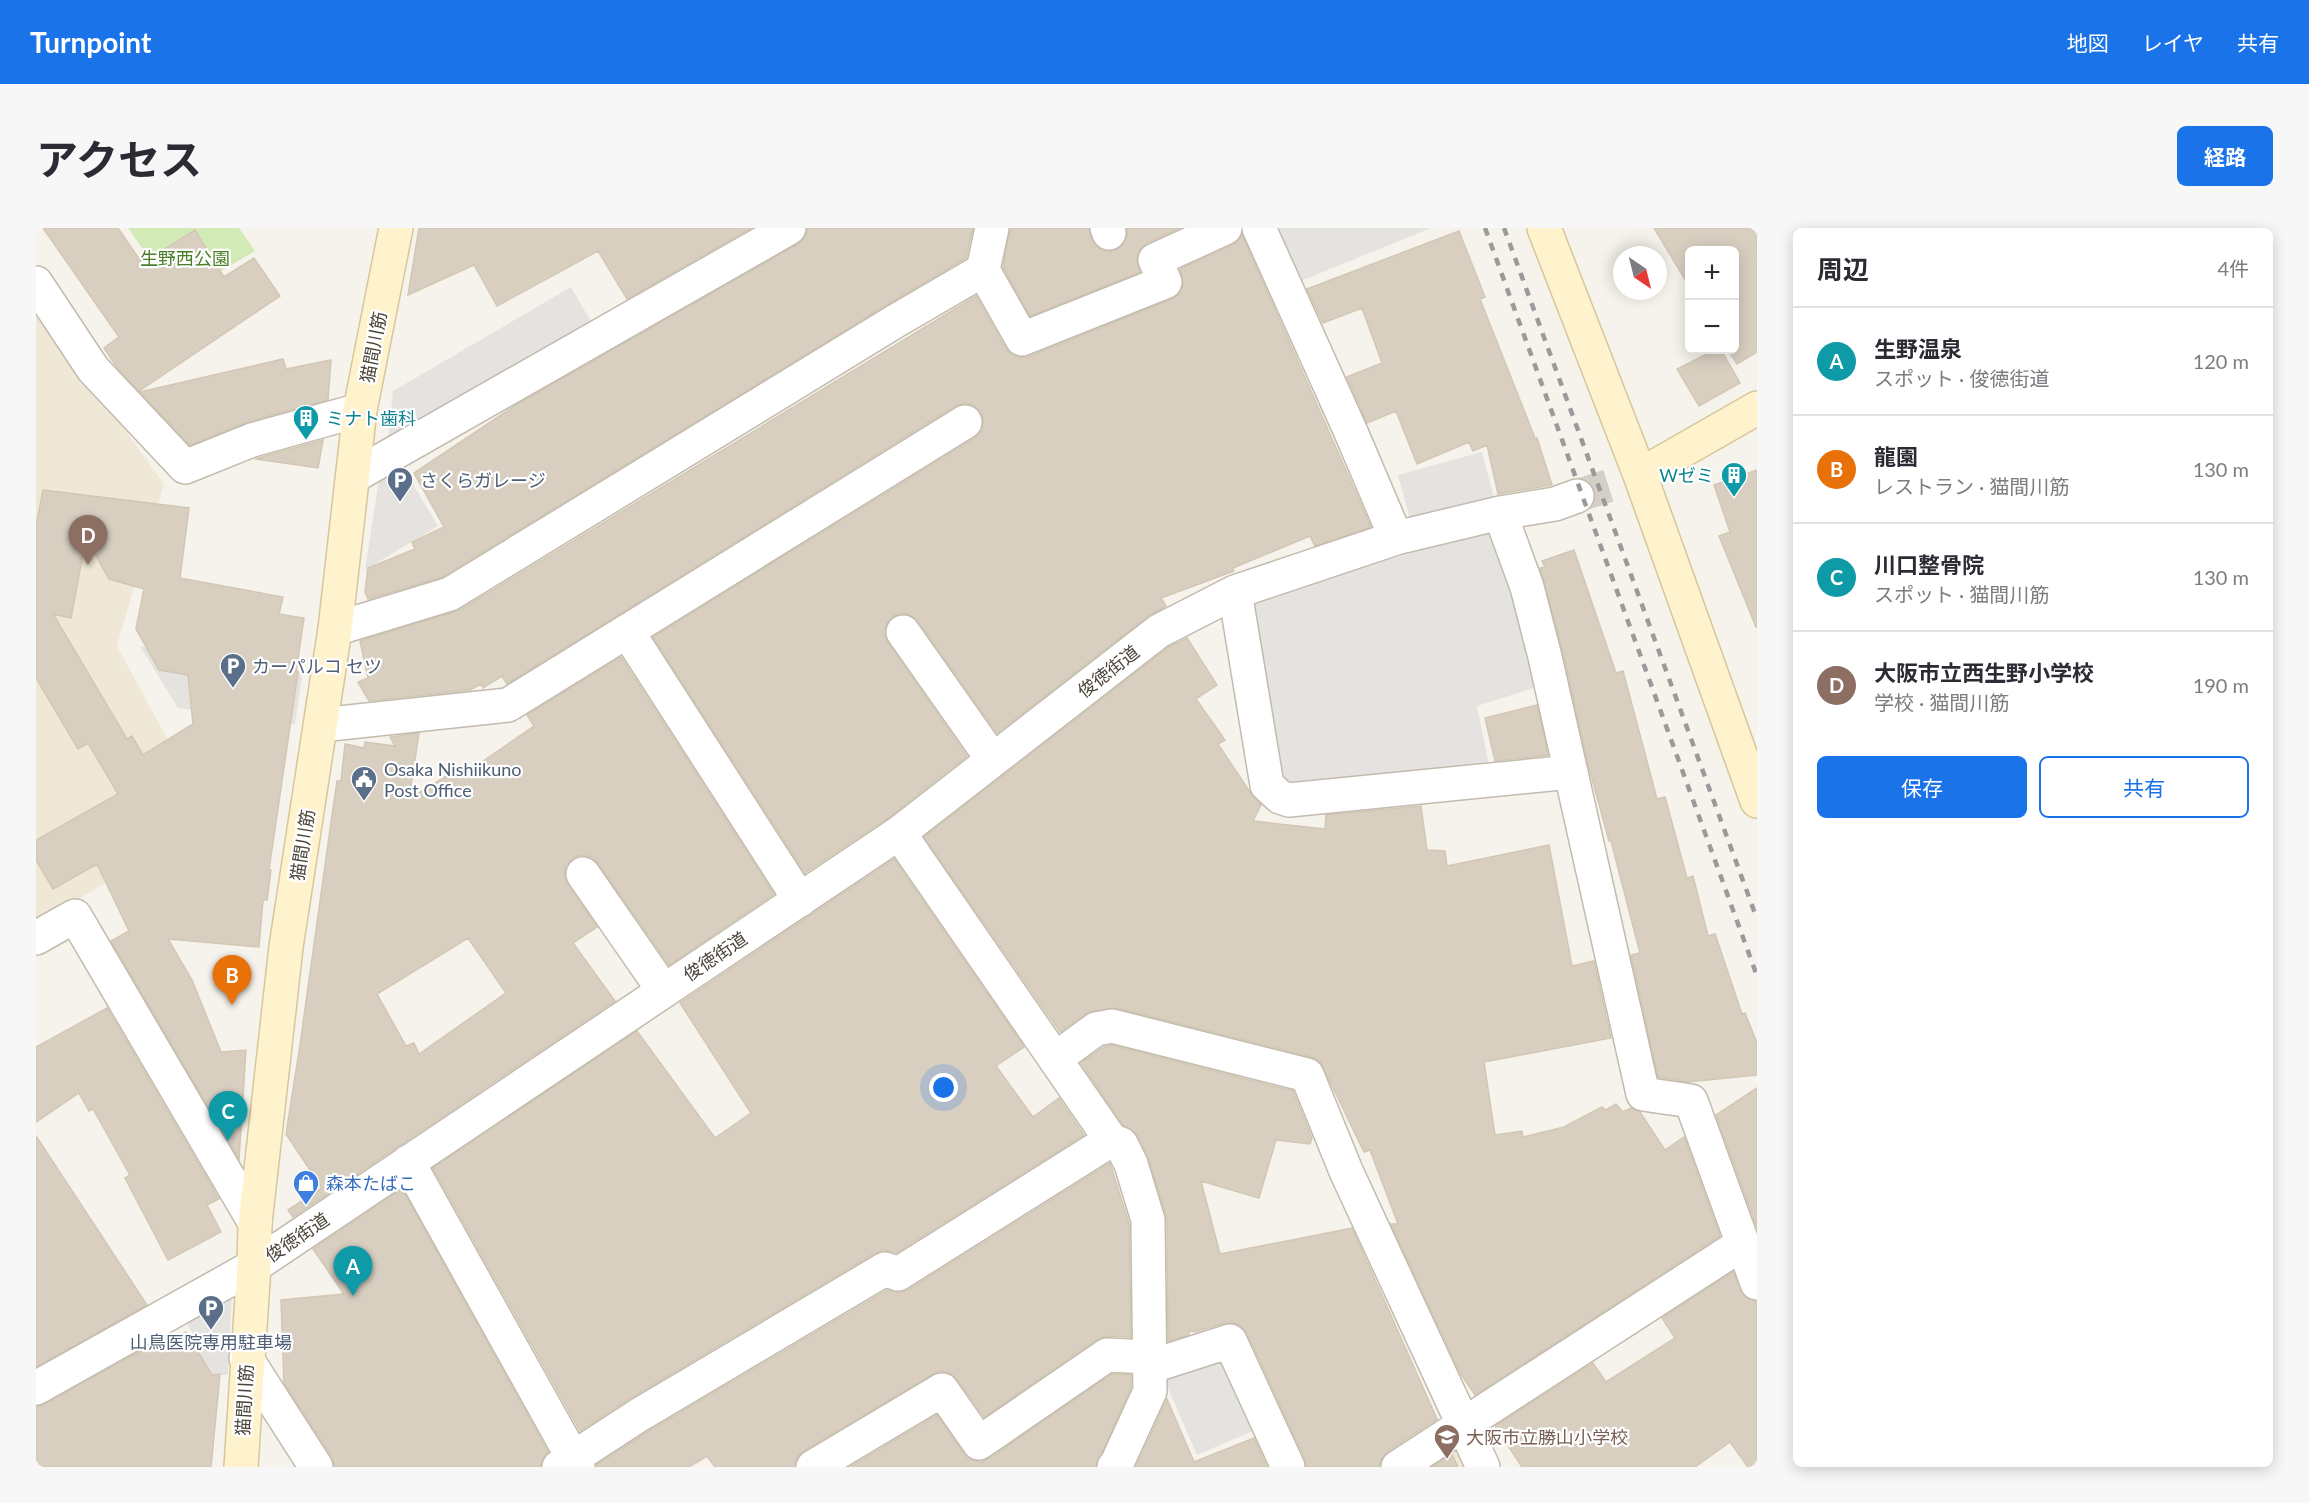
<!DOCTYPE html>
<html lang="ja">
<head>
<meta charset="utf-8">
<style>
	:root { --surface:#fff; --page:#f7f7f7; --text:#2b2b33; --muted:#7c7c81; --line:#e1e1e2; --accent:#1a73e8 }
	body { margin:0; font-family:Lato,"Noto Sans JP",sans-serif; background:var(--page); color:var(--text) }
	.controls { position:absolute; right:18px; top:18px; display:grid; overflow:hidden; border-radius:9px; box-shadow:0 3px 15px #0003 }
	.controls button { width:54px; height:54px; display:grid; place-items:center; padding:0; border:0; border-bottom:2px solid var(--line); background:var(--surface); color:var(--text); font:30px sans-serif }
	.compass { position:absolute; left:1577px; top:18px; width:54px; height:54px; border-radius:50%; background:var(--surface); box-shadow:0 3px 15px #0003; rotate:145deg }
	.you { position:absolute; left:908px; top:860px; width:21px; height:21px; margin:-15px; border:4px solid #fff; border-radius:50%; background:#1a73e8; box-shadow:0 0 0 9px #1a73e833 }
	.badge { display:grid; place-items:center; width:39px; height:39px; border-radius:50%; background:var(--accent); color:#fff; font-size:20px; font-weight:700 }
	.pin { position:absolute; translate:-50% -50px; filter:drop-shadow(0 2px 3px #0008) }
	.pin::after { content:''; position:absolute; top:32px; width:21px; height:18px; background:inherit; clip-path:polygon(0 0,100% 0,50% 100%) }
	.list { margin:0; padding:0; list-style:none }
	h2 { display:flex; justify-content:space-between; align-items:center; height:78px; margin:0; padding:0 24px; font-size:26px }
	h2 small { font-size:20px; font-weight:400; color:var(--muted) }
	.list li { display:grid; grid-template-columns:39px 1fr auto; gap:18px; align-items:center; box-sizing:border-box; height:108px; padding:0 24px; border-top:2px solid var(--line) }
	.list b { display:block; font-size:22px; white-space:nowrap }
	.list p { margin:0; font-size:20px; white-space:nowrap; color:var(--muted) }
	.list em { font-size:20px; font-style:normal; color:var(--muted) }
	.actions { display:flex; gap:12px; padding:18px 24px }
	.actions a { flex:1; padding:14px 0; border:2px solid var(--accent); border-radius:9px; text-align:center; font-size:21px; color:var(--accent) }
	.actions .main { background:var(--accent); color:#fff }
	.map { position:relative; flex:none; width:1721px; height:1239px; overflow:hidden; border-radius:9px }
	header { display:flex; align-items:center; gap:36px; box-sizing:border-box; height:84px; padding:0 30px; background:var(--accent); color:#fff }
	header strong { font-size:28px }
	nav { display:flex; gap:33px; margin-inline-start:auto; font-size:21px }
	.intro { display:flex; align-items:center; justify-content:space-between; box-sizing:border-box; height:144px; padding:0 36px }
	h1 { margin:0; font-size:42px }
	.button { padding:15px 27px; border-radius:9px; background:var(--accent); color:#fff; font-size:21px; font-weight:700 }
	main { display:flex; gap:36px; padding:0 36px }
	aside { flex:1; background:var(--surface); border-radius:9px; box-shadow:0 3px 15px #0003 }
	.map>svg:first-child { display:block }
	.education { fill:#efe8d6 }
	.green { fill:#d2eab5 }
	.parking { fill:#e5e3e0 }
	.building { fill:#d8cfc1; stroke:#d3c7b4; stroke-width:1.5; fill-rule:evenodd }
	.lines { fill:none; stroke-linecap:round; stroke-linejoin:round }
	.street-tunnel { stroke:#d4d0c8; stroke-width:33; stroke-dasharray:33 16; stroke-linecap:butt }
	.street-casing { stroke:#c2bbae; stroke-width:36 }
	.secondary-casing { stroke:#d6c79b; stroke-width:36 }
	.street { stroke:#fff; stroke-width:33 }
	.secondary { stroke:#fff3cd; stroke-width:33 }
	.rail { stroke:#9a9a9a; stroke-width:4.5; stroke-dasharray:8 8; stroke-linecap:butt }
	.labels { text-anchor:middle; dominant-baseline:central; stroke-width:4.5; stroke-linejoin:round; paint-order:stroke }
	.park-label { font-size:18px; fill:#4a7f2a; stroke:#fff }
	.street-label { font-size:18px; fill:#4b4439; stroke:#fff }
	.culture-label { font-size:18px; fill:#0d838f; stroke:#fff; text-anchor:start }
	.service-label { font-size:18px; fill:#4e5e75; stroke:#fff; text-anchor:start }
	.shop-label { font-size:18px; fill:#366cbe; stroke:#fff; text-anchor:start }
	.education-label { font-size:18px; fill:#785e54; stroke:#fff; text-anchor:start }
</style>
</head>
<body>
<header>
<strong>Turnpoint</strong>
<nav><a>地図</a><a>レイヤ</a><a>共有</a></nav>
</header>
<div class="intro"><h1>アクセス</h1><a class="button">経路</a></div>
<main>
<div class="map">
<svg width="1721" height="1239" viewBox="0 0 1721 1239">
	<rect width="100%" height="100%" fill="#f6f3ec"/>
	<!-- education -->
	<path class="education" d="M0,78L128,256L81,418L150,545L152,607L0,696Z
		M1412,1222L1424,1226L1429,1239H1384Z"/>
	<!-- green -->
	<path class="green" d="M92,0H203L219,23L141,69Z"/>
	<!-- parking -->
	<path class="parking" d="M1238,0H1395L1260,55Z
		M535,59L557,97L352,214L357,163Z
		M1446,224L1460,277L1374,291L1362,247Z
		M365,236L402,298L329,342L343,251Z
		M1458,301L1504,458L1441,478L1453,537L1252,561L1244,555L1215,371Z
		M104,418L267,442L259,496L142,480Z
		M196,1062L192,1147H165L149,1125L163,1115L147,1090Z
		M1186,1129L1217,1203L1161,1227L1129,1153Z"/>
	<!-- building -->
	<path class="building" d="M7,0H82L106,35L159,2L188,49L218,30L244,68L103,163L82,141L68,120L83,109Z
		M383,0H715L591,71L562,23L461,78L438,37L372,67Z
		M772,0H937L930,30L849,78L406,349L332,371L329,364L332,340L379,321L376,314L408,299L378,245L480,177L762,16L769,9Z
		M974,0H1053L1056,12L1061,19L1071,24L1079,23L1087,17L1091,8V0H1144L1111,15L1104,21L1100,31L1104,44L994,88L967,39Z
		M1618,0H1721V124L1701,136L1692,122H1698V22H1653V58Z
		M1423,3L1449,69L1444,71L1499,210H1501L1516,257L1462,266L1451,217L1437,223L1433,214L1381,236L1360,183L1331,195L1311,149L1346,135L1326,80L1287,95L1271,61Z
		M1206,7L1335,299L1279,318L1274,308L1197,340L1198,343L1125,370L1130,378L1112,388L961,505L882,393L874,387L866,385L857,388L850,397L848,406L852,415L931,528L852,590L769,645L617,409L939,210L946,202L948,193L945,184L937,177L928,175L919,178L471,456L466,448L447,460L445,456L434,462L333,473L322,454L332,450L324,413L424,382L940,68L970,121L975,126L984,130L992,129L1136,71L1143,66L1147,57L1144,41L1197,17Z
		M1679,122H1685L1704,155L1663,178L1641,141Z
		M247,131L250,141L295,132L292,172L211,194L154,217L104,164Z
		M287,212L282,240L220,231L222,230Z
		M1721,242V399H1720L1683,308L1694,304L1678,257Z
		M7,262L153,280L144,350L247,369L243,386L268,390L260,444H262L233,642H235L231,672H227L223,719L132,711L156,752L185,824L210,822L203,931L75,713L93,703L61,636L17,661L0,632V612L82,566L52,515L42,521L0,450V298ZM50,310L73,351L108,361L100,401L123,442L152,447L157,496L107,527L96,508L91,511L17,386L35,390Z
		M1538,322L1580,445L1587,443L1621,571L1629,569L1651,650L1657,648L1672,708L1679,706L1706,786L1709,785L1721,815V847L1651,854L1622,849L1595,727L1604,725L1575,613H1573L1552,536L1527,424L1504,340L1509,339L1506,333Z
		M1151,410L1181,457L1160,471L1189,512L1182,516L1218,570L1225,577L1217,593L1289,601L1290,587L1385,578L1391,622L1409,623L1411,638L1513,617L1536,738L1558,733L1575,810L1448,834L1459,907L1486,903L1487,909L1528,899L1566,879L1570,882L1580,876L1587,884L1595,880L1604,884L1629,922L1648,909L1684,1008L1439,1167L1424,1145L1355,996H1362L1334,922L1328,924L1284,833L1276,829L1080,780L1057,783L1049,786L1024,804L888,609L1133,419Z
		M585,429L738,666L633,737L562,635L556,629L546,627L537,630L530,637L528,648L532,657L561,699L537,715L579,773L257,989L252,982L286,960L250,906L264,817L296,587L301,553H305L309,516L328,520L329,514L359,518L354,509L383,505L373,571L420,542L424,549L498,498L491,487ZM432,710L470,765L383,826L378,815L370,818L341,766Z
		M1501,477L1512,527L1459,533L1449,490Z
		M858,631L988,819L960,838L997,889L1023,870L1048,907L860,1025L848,1022L839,1025L593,1171L544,1203L397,940L601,803L679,910L715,885L644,775Z
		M71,780L183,971L171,977L185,1004L132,1032L89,950L94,947L57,881L53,883L43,865L0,894V819Z
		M1075,817L1257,863L1276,910L1274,916L1240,912L1223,970L1165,953L1184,1026L1316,1000L1401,1191L1352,1223L1346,1230L1343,1239H1270L1269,1231L1211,1105L1205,1098L1197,1095H1188L1159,1104L1153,1103V1107L1132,1113L1131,991L1113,931L1102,908L1087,897L1045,835L1068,819Z
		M1721,860V1000L1680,887Z
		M0,908L111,1077L0,1139Z
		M1074,935L1093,995L1095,1109L1072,1108L1060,1112L948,1189L921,1151L915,1146L906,1143L897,1146L767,1223L761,1229L758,1239H679L671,1228L653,1239H561L560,1237L613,1203L851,1062L863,1065L872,1062Z
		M366,961L512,1224L507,1230L504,1239H299L296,1229L248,1155L245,1072L308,1066L277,1021Z
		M1697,1044L1709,1069L1721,1073V1239H1712L1694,1214L1659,1239H1486L1459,1198L1557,1135L1570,1154L1639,1110L1626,1090Z
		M150,1104L176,1147L184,1146L175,1239H0V1179L9,1176L131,1108L134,1113Z
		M1076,1146L1095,1147V1159L1060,1239H814L901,1187L928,1226L936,1232L945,1234L954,1230Z
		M1131,1171L1158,1234L1218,1210L1231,1239H1100Z
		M1416,1226L1422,1239H1396Z"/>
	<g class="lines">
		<!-- street-tunnel -->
		<path class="street-tunnel" d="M1541,268L1587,253"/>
		<!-- street casing -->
		<g class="street-casing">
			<path id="street" d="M1071,0L1073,5
				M1223,0L1314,202L1360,310
				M947,42L986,111L1129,54L1119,32L1189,0
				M0,55L57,141L149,239L216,212L324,182
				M318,248L753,0
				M1464,285L1491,359L1509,429L1607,866L1655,873L1721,1055
				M1199,364L1231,557L1244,569L1253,572L1535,544
				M299,401L414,366L858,94L947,42L956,0
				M591,403L764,672
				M867,404L957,532
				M285,497L472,477L929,194
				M863,605L1075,912L1085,916L1095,936L1112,992L1114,1163L1081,1235L1078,1239
				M547,646L628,763
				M0,710L39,688L219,995
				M1019,831L1060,801L1076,798L1271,847L1310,943L1447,1239
				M372,934L542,1239
				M210,1130L280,1239
				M1113,1139L1194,1113L1252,1239
				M0,1160L218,1038L863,605L1123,403L1199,364L1360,310L1464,285L1519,276L1541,268
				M523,1239L603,1187L849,1041L862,1046L1075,912
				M777,1239L906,1162L943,1215L1071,1127L1113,1129
				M1362,1239L1706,1016"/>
		</g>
		<!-- secondary casing -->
		<g class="secondary-casing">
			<path id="secondary" d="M1508,0L1604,247L1721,573
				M1604,247L1721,180
				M205,1239L218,1038L219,995L250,719L299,401L324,182L360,0"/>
		</g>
		<!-- street -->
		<use href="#street" class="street"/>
		<!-- secondary -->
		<use href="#secondary" class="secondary"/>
		<!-- rail -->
		<path class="rail" d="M1449,0L1721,748
			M1468,0L1721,691"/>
	</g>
	<!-- icons -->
	<defs>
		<g id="building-pin" transform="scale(1.35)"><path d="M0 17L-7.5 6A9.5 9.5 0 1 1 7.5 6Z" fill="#0f9aa8" stroke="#fff"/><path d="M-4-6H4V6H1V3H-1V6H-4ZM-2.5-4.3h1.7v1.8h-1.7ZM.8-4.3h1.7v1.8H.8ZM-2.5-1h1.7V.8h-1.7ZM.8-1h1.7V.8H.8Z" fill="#fff"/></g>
		<g id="parking-pin" transform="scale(1.35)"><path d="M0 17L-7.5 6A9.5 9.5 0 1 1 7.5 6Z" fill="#5c6f8a" stroke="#fff"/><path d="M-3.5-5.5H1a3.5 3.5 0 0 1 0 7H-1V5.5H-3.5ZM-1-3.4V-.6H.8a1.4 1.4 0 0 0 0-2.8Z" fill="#fff"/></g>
		<g id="civic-pin" transform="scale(1.35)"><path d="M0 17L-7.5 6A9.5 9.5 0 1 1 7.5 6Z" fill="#5c6f8a" stroke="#fff"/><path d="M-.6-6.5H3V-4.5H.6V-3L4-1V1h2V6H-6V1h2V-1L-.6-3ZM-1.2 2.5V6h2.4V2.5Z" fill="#fff"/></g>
		<g id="shop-pin" transform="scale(1.35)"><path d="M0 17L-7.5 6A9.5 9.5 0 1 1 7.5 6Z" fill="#3f7fe0" stroke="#fff"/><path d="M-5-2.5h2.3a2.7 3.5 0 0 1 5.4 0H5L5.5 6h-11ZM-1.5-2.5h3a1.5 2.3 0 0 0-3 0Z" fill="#fff"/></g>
		<g id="school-pin" transform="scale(1.35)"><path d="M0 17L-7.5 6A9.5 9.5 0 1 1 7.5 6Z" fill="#8d6e63" stroke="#fff"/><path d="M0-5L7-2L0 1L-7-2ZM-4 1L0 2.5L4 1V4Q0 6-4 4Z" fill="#fff"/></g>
	</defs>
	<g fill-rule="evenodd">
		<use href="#building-pin" x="270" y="190"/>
		<use href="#building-pin" x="1698" y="247"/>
		<use href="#parking-pin" x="364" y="252"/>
		<use href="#parking-pin" x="197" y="438"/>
		<use href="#civic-pin" x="328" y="551"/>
		<use href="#shop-pin" x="270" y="955"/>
		<use href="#parking-pin" x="175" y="1080"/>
		<use href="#school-pin" x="1411" y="1209"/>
	</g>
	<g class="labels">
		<!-- park labels -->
		<g class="park-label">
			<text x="149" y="30">生野西公園</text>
		</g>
		<!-- street labels -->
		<g class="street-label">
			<text transform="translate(337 119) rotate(-79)">猫間川筋</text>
			<text transform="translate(1072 443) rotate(-38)">俊徳街道</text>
			<text transform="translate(266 617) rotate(-81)">猫間川筋</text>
			<text transform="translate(679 728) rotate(-34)">俊徳街道</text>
			<text transform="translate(261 1009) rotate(-34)">俊徳街道</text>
			<text transform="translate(208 1172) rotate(-87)">猫間川筋</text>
		</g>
		<!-- culture labels -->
		<g class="culture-label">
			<text x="290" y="190">ミナト歯科</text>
			<text x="1678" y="247" text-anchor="end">Wゼミ</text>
		</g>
		<!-- service labels -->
		<g class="service-label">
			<text x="384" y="252">さくらガレージ</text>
			<text x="216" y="438">カーパルコ セツ</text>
			<text x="348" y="541">Osaka Nishiikuno<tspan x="348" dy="21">Post Office</tspan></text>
			<text x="175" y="1114" text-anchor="middle">山鳥医院専用駐車場</text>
		</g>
		<!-- shop labels -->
		<g class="shop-label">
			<text x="290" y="955">森本たばこ</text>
		</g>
		<!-- education labels -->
		<g class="education-label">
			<text x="1430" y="1209">大阪市立勝山小学校</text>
		</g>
	</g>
</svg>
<div class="controls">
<button>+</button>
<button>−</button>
</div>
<svg class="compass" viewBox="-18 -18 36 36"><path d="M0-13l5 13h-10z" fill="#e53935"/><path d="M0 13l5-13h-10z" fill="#7c7c81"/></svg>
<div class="you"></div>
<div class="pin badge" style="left:317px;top:1068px;background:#0f9aa8">A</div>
<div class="pin badge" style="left:196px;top:777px;background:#e8710a">B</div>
<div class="pin badge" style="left:192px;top:913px;background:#0f9aa8">C</div>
<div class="pin badge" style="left:52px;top:337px;background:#8d6e63">D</div>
</div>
<aside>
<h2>周辺<small>4件</small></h2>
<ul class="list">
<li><span class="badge" style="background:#0f9aa8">A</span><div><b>生野温泉</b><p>スポット · 俊徳街道</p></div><em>120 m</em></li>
<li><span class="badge" style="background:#e8710a">B</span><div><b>龍園</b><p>レストラン · 猫間川筋</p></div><em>130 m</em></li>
<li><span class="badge" style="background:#0f9aa8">C</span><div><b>川口整骨院</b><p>スポット · 猫間川筋</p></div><em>130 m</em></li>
<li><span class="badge" style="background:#8d6e63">D</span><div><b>大阪市立西生野小学校</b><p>学校 · 猫間川筋</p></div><em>190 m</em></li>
</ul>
<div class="actions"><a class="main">保存</a><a>共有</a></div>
</aside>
</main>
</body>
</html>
